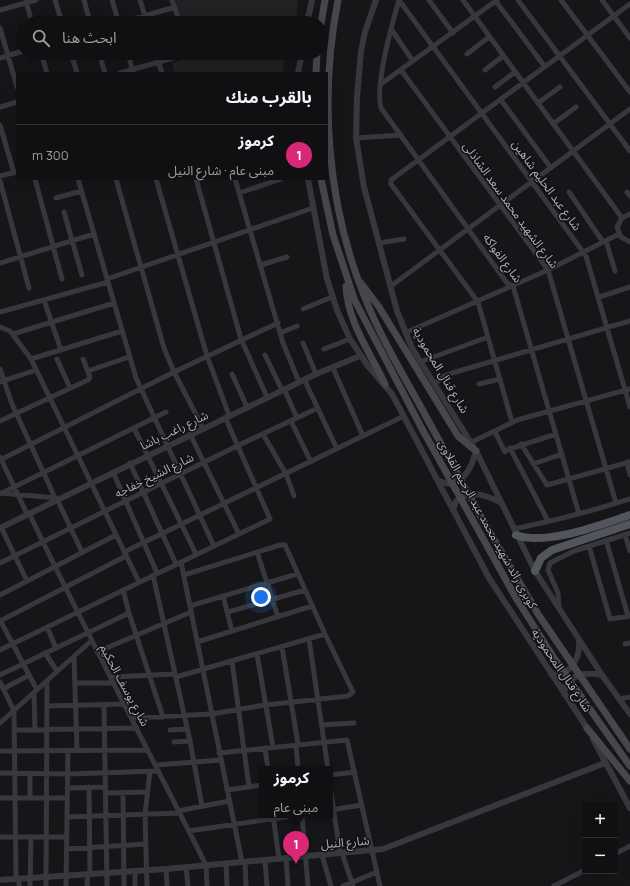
<!DOCTYPE html>
<html lang="ar">
<head>
<meta charset="utf-8">
<style>
	:root { --surface:#101012; --page:#19191b; --text:#f1f3f6; --muted:#9c9d9f; --line:#303032; --accent:#db2777 }
	body { margin:0; font-family:Manrope,"Noto Sans Arabic",sans-serif; background:var(--page); color:var(--text); direction:rtl }
	.controls { position:absolute; right:12px; bottom:12px; display:grid; overflow:hidden; border-radius:0px; box-shadow:0 4px 16px #0002 }
	.controls button { width:36px; height:36px; display:grid; place-items:center; padding:0; border:0; border-bottom:1px solid var(--line); background:var(--surface); color:var(--text); font:20px sans-serif }
	.you { position:absolute; left:261px; top:597px; width:14px; height:14px; margin:-10px; border:3px solid #fff; border-radius:50%; background:#1a73e8; box-shadow:0 0 0 6px #1a73e833 }
	.badge { display:grid; place-items:center; width:26px; height:26px; border-radius:50%; background:var(--accent); color:#fff; font-size:13px; font-weight:700 }
	.pin { position:absolute; translate:-50% -33px; filter:drop-shadow(0 1px 2px #0008) }
	.pin::after { content:''; position:absolute; top:21px; width:14px; height:12px; background:inherit; clip-path:polygon(0 0,100% 0,50% 100%) }
	.popup { position:absolute; left:259px; top:766px; width:74px; height:52px; box-sizing:border-box; display:grid; place-content:center; border-radius:0px; background:var(--surface); filter:drop-shadow(0 1px 3px #0005); font-size:13px; white-space:nowrap; color:var(--muted) }
	.popup b { font-size:15px; color:var(--text) }
	.popup::after { content:''; position:absolute; left:50%; top:100%; margin-left:-8px; border:8px solid transparent; border-top-color:var(--surface) }
	.list { margin:0; padding:0; list-style:none }
	h2 { display:flex; justify-content:space-between; align-items:center; height:52px; margin:0; padding:0 16px; font-size:17px }
	h2 small { font-size:13px; font-weight:400; color:var(--muted) }
	.list li { display:grid; grid-template-columns:26px 1fr auto; gap:12px; align-items:center; box-sizing:border-box; height:56px; padding:0 16px; border-top:1px solid var(--line) }
	.list b { display:block; font-size:15px; white-space:nowrap }
	.list p { margin:0; font-size:13px; white-space:nowrap; color:var(--muted) }
	.list em { font-size:13px; font-style:normal; color:var(--muted) }
	.icon { flex:none; width:22px; height:22px; fill:none; stroke:currentColor; stroke-width:2; stroke-linecap:round; stroke-linejoin:round }
	.map { position:relative; flex:none; width:630px; height:886px; overflow:hidden; direction:ltr }
	.search { position:absolute; background:var(--surface); box-shadow:0 4px 16px #0002; left:16px; top:16px; width:312px; height:44px; display:flex; align-items:center; gap:10px; box-sizing:border-box; padding:0 14px; border-radius:22px; color:var(--muted); font-size:15px }
	.panel { position:absolute; background:var(--surface); box-shadow:0 4px 16px #0002; left:16px; top:72px; width:312px; height:108px; border-radius:0px; direction:rtl }
	.map>svg:first-child { display:block }
	.built { fill:#222225 }
	.lines { fill:none; stroke-linecap:round; stroke-linejoin:round }
	.minor { stroke:#37383d; stroke-width:5 }
	.tertiary { stroke:#37383d; stroke-width:6 }
	.secondary { stroke:#45474d; stroke-width:7 }
	.primary { stroke:#53555c; stroke-width:8 }
	.secondary-bridge { stroke:#45474d; stroke-width:7 }
	.labels { text-anchor:middle; dominant-baseline:central; stroke-width:3; stroke-linejoin:round; paint-order:stroke }
	.street-label { font-size:12px; fill:#a8adb8; stroke:#111113 }
</style>
</head>
<body>
<div class="map">
<svg width="630" height="886" viewBox="0 0 630 886">
	<rect width="100%" height="100%" fill="#161618"/>
	<!-- built -->
	<path class="built" d="M175,0H298L296,18L280,23H183Z
		M205,53H284L283,73H175L172,63Z"/>
	<g class="lines">
		<!-- minor -->
		<path class="minor" d="M55,0L62,23
			M84,0L90,23
			M112,0L119,23
			M140,0L147,23
			M172,0L180,23
			M399,0C392,24 375,85 381,108L507,283L513,286L579,514
			M399,0L586,256L630,407
			M429,0L453,33
			M463,0L622,218
			M495,0L545,67
			M518,0L630,151
			M561,0L630,92
			M602,0L630,38
			M26,1L32,23
			M0,10L36,0
			M120,23L175,7
			M290,23L308,17
			M0,28L17,87
			M391,29L413,61
			M41,53L47,73
			M71,53L77,73
			M99,53L105,73
			M128,53L133,73
			M156,53L162,73
			M467,54L489,37
			M0,58L23,51
			M401,70L548,270L616,503
			M485,70L503,56
			M120,73L191,53
			M381,84L497,0
			M495,87L515,72
			M501,100L551,168
			M538,103L560,87
			M0,107L17,102
			M553,124L576,107
			M0,125L14,173
			M356,138L401,135
			M0,176L16,172
			M35,179L62,279
			M78,179L136,378L214,546
			M116,179L164,348L174,372L203,428
			M156,179L207,356L229,415
			M196,179L241,339L267,397
			M235,179L283,343L299,382
			M0,181L29,288
			M569,192L603,242
			M627,192L630,196
			M239,193L281,179
			M56,198L81,191
			M64,212L82,275
			M630,214L622,218L617,227L621,237L630,242
			M606,241L615,271
			M379,243L404,239
			M0,263L94,234
			M261,265L287,257
			M107,279L313,208
			M391,286L630,109
			M599,297L630,287
			M44,300L61,350
			M303,309L332,297
			M0,312L108,282
			M0,327L10,331L31,359L139,582
			M280,333L297,326
			M405,333L548,270L619,234
			M13,334L114,303
			M303,343L316,374
			M324,349L350,339
			M265,355L282,390
			M31,359L122,331
			M57,359L70,388
			M420,362L488,337
			M333,368L363,436
			M0,369L12,404L56,500
			M88,371L129,357
			M232,374L247,407
			M304,379L337,449
			M0,382L36,370
			M435,384L442,377L452,373L630,321
			M479,384L500,379
			M284,389L297,418
			M0,421L88,380L90,377L83,359
			M291,421L311,462
			M512,422L478,302L391,184V180L630,4
			M134,428L196,554
			M495,432L505,452
			M190,434L239,534
			M263,434L286,474L294,496
			M472,442L517,420L630,389
			M521,444L547,485L630,462
			M510,448L548,521
			M504,451L556,434
			M0,457L27,514
			M0,460L174,372L278,323
			M627,462L630,475
			M130,463L176,564
			M533,464L562,454
			M113,472L157,573
			M1,493L56,498
			M0,494L166,412
			M57,499L82,552
			M29,513C86,632 147,748 206,865L207,886
			M1,527L27,581
			M514,529C553,521 592,511 630,499
			M625,535L630,551
			M606,540L628,616
			M589,546L610,619L630,616
			M124,552L404,416
			M257,552L278,617
			M181,562L242,862
			M0,563L237,446L318,408
			M153,575L190,741L202,806
			M123,590L129,613L163,717
			M0,595L116,535
			M223,596L232,631
			M190,606L297,574
			M559,609L558,593L548,570L550,563L574,551L630,533
			M228,612L305,590
			M0,620L37,690
			M0,621L126,556
			M47,627L56,648
			M309,639L328,769
			M197,642L312,606
			M625,644L630,643
			M282,647L298,744
			M0,650L270,519L225,417
			M97,652L191,612
			M45,653L57,671
			M257,654L273,747
			M74,657L77,750
			M232,661L249,787
			M0,675L129,613
			M111,677L175,674
			M176,677L325,634
			M0,682L14,711L16,879
			M75,683H114
			M3,689L29,675
			M34,692L35,730
			M619,699L630,697
			M104,704L107,886
			M47,706L125,704
			M132,718L212,714L265,705L348,696L353,692L325,634L285,545H280L184,575
			M0,723L91,641
			M322,725L354,723
			M14,730L137,728
			M170,730L187,729
			M174,742L190,741
			M296,745L298,769
			M265,748L268,769
			M0,751L148,750
			M219,753L347,740L380,886
			M156,765L221,760
			M0,773L68,774L158,771
			M330,775L355,772
			M330,785L340,853
			M89,787L90,874
			M67,788L106,787
			M227,790L262,785
			M123,792L124,886
			M106,793L147,792
			M0,798H67
			M30,798V773
			M330,810L362,805
			M178,811L229,801
			M273,815L279,859
			M302,815L308,886
			M67,817L180,813
			M189,831L299,815
			M0,837H66
			M66,849L146,844
			M342,853L353,886
			M615,854L630,846
			M322,855L331,886
			M286,858L288,886
			M265,860L267,886
			M245,862L246,886
			M226,863L227,886
			M186,867L188,886
			M166,869L167,886
			M135,871V886
			M19,886V879
			M30,886L31,837
			M46,886L47,681
			M66,886L68,750
			M87,886L88,874
			M147,886L145,814L150,771
			M343,886L377,872
			M554,886L585,870"/>
		<!-- tertiary -->
		<path class="tertiary" d="M376,0L365,32L361,51L357,97L356,138L364,187L397,311L412,348L476,451L535,571L602,675L630,714
			M307,23L312,0
			M298,73L302,53
			M308,179L327,279L337,310L350,339L368,366L392,394L489,578L589,731
			M438,481L450,484C466,480 472,466 476,451
			M453,510L456,501C471,489 485,495 500,502
			M0,528L316,374L360,356
			M551,674C571,676 580,659 579,641
			M564,694C566,674 585,672 602,675
			M593,739L630,808
			M0,880L166,869L383,849L605,763"/>
		<!-- secondary -->
		<path class="secondary" d="M338,0C319,98 327,205 365,298C382,341 407,381 429,422
			M321,24L325,0
			M316,73L317,53
			M321,179L333,235L355,301L421,427
			M361,283L379,307L458,436L476,451
			M346,286C347,321 371,354 385,384
			M587,728L630,781"/>
		<!-- primary -->
		<path class="primary" d="M516,535C546,546 600,525 630,515
			M535,571L541,558L552,550L630,524"/>
		<!-- secondary-bridge -->
		<path class="secondary-bridge" d="M429,422L485,524L538,614L630,749
			M421,427L516,598L554,658L630,766"/>
	</g>
	<g class="labels">
		<!-- street labels -->
		<g class="street-label">
			<text transform="translate(547 185) rotate(54)">شارع عبد الحليم شاهين</text>
			<text transform="translate(511 205) rotate(54)">شارع الشهيد محمد سعد الشاذلى</text>
			<text transform="translate(503 258) rotate(54)">شارع الفواكه</text>
			<text transform="translate(441 370) rotate(59)">شارع قنال المحمودية</text>
			<text transform="translate(174 430) rotate(-26)">شارع راغب باشا</text>
			<text transform="translate(154 475) rotate(-26)">شارع الشيخ خفاجه</text>
			<text transform="translate(488 524) rotate(61)">كوبرى رائد شهيد محمد عبد الرحيم القلاوى</text>
			<text transform="translate(562 670) rotate(56)">شارع قنال المحمودية</text>
			<text transform="translate(125 685) rotate(62)">شارع يوسف الحكيم</text>
			<text transform="translate(345 842) rotate(-5)">شارع النيل</text>
		</g>
	</g>
</svg>
<div class="controls">
<button>+</button>
<button>−</button>
</div>
<div class="you"></div>
<div class="pin badge" style="left:296px;top:864px">1</div>
<div class="popup"><b>كرموز</b>مبنى عام</div>
<div class="search"><svg class="icon" aria-label="search" viewBox="0 0 24 24"><circle cx="10" cy="10" r="6"/><path d="M15 15l6 6"/></svg>ابحث هنا</div>
<section class="panel">
<h2>بالقرب منك<small></small></h2>
<ul class="list">
<li><span class="badge">1</span><div><b>كرموز</b><p>مبنى عام · شارع النيل</p></div><em>300 m</em></li>
</ul>
</section>
</div>
</body>
</html>
